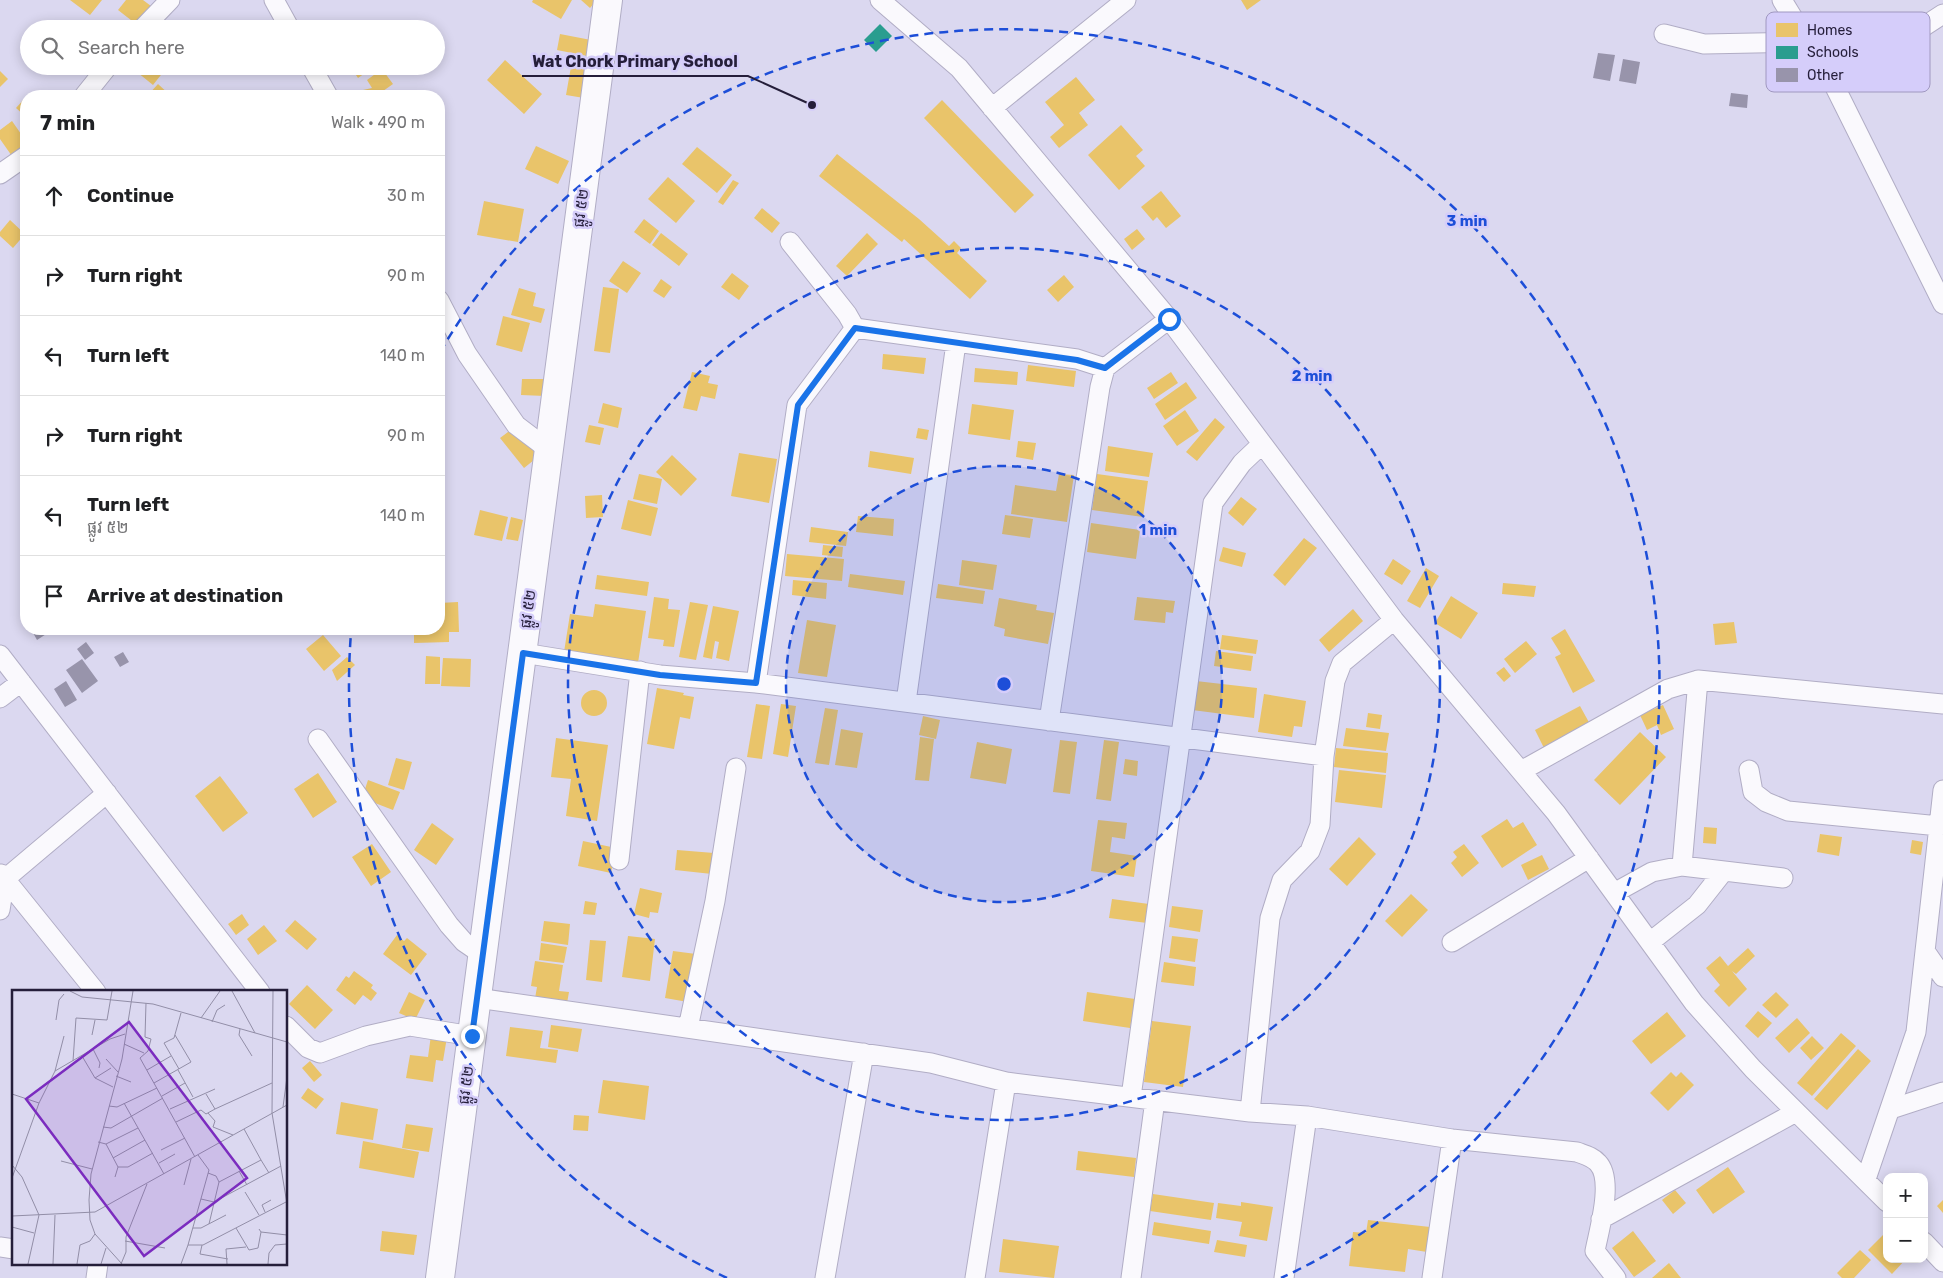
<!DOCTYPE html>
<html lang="en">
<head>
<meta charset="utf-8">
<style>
	:root { --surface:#fff; --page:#f6f6f6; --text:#202124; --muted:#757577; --line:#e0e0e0 }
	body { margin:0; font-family:Rubik,"Noto Sans Khmer",sans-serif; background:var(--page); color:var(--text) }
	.controls { position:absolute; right:15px; bottom:15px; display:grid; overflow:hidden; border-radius:10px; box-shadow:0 2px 12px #0003 }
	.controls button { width:45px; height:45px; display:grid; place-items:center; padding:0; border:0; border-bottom:1px solid var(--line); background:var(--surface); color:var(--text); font:25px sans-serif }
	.stop { position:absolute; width:15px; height:15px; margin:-11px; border:4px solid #1a73e8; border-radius:50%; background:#fff }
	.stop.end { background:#1a73e8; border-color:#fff; box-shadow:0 1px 5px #0008 }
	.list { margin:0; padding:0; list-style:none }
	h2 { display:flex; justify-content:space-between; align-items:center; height:65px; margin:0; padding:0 20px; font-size:21px }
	h2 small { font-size:16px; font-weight:400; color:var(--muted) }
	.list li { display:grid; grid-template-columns:32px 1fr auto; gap:15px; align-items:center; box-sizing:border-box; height:80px; padding:0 20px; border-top:1px solid var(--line) }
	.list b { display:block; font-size:19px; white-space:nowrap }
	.list p { margin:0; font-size:16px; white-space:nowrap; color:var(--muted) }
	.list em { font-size:16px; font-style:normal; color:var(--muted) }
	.icon { flex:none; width:28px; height:28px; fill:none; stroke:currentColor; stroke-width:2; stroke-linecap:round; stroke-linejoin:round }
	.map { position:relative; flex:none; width:1943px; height:1278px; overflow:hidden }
	.search { position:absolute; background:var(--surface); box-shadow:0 2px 12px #0003; left:20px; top:20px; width:425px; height:55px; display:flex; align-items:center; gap:12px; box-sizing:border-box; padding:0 18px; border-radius:28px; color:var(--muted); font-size:19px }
	.panel { position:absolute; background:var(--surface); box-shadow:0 2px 12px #0003; left:20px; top:90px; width:425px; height:545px; border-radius:20px }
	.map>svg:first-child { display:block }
	.homes { fill:#e9c46a }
	.schools { fill:#2a9d8f }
	.building { fill:#9894ab }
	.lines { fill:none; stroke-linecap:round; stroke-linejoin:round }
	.street-casing { stroke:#b1adc5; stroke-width:21 }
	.secondary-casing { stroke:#b1adc5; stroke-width:30 }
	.street { stroke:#faf9fd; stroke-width:19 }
	.secondary { stroke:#faf9fd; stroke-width:28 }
	.route { stroke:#1a73e8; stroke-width:6 }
	.ring { fill:none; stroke:#1d4ed8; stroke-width:2.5; stroke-dasharray:9 6 }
	.labels { text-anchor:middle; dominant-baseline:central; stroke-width:5; stroke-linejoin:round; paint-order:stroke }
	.street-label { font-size:15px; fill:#251e3a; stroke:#d5cdfa }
	.inset-road { fill:none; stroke:#928ea7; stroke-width:1 }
	.view { fill:#7b2cbf; fill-opacity:0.15; stroke:#7b2cbf; stroke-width:2.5 }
	.inset-edge { fill:none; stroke:#251e3a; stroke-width:2.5 }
	.key { fill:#d5cdfa; stroke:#a098c0; stroke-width:1 }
	.key-label { font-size:14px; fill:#251e3a }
	.centre { fill:#1d4ed8; stroke:#d5cdfa; stroke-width:2.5 }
	.ring-label { font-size:15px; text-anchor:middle; font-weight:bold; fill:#1d4ed8; stroke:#d5cdfa; stroke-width:5; stroke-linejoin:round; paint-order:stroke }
	.leader { fill:none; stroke:#251e3a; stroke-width:2 }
	.callout-dot { fill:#251e3a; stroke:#d5cdfa; stroke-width:2 }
	.callout-label { font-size:16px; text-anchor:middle; font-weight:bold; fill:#251e3a; stroke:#d5cdfa; stroke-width:5; stroke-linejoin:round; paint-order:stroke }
</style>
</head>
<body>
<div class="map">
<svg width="1943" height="1278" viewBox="0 0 1943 1278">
	<rect width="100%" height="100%" fill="#dbd8f0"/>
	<!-- homes -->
	<path class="homes" d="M70,0H102L90,15Z
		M126,0H143L151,6L136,24L118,10Z
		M533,0H572L561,19L532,2Z
		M581,0H597L590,8Z
		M1241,0H1261L1247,10Z
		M560,34L591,40L587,56L557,50Z
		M505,60L542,94L524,114L487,80Z
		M572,61L590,64L584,98L566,95Z
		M134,66H168L153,85L132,68Z
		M350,66H375L358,78Z
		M382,69L393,84L376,96H367L363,90L372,88L367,80Z
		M0,71L8,79L0,87Z
		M1076,77L1095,100L1079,113L1088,125L1059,148L1050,137L1064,125L1045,102Z
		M158,84L171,96H147Z
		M25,98L26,100V117L16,108Z
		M942,100L1034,195L1015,213L924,118Z
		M12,121L26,141V150L14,159L0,139V130Z
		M1121,125L1143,150L1136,156L1145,166L1119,190L1088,155Z
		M536,146L569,161L558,184L525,169Z
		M697,147L732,175L717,193L682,164Z
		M837,154L919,219L949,246L954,241L961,248L957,253L987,281L970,299L904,239L902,242L819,176Z
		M668,177L695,201L676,223L648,199Z
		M733,180L739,183L723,205L718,202Z
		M1161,191L1181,216L1166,228L1157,217L1153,221L1141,207Z
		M484,201L524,209L518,242L477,235Z
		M762,208L780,223L772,233L754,218Z
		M644,219L659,231L650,244L634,232Z
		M10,220L25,234L13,248L0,236V232Z
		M1137,229L1145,239L1132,250L1124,239Z
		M661,233L688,254L679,266L652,245Z
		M867,233L878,244L847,276L836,266Z
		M623,261L641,273L627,293L609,281Z
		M732,273L749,286L739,300L721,287Z
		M1064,275L1074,287L1058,302L1047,290Z
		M661,279L672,287L664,298L653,291Z
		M603,287L619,289L610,353L594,351Z
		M519,288L536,293L533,306L545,309L541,323L511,315Z
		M503,316L530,323L522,352L496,345Z
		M883,354L926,358L924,374L882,369Z
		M1028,365L1076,371L1074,387L1026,381Z
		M975,368L1018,372L1017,385L974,382Z
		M692,372L710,376L708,383L718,385L715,399L701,396L697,411L683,408Z
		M1171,372L1178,383L1154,399L1147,388Z
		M522,379H546L545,396L521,395Z
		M1186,382L1197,398L1165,420L1155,404Z
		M603,403L622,408L618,428L598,423Z
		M972,404L1014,410L1010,440L968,434Z
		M1185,410L1199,431L1177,446L1163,426Z
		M1215,418L1225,427L1197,461L1186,452Z
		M589,425L604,428L600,445L585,442Z
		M516,426L539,456L524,468L500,438Z
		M918,428L929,430L927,440L916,438Z
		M1018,441L1036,443L1033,460L1016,457Z
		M1108,446L1153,453L1149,477L1105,471Z
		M870,451L914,458L911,474L868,467Z
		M739,453L777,459L769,503L731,496Z
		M672,455L697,479L681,496L656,472Z
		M639,474L662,479L657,504L633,499Z
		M1059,474L1074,475L1067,522L1011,514L1015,485L1056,491Z
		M1097,474L1148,481L1143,517L1092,510Z
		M602,495L603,517L586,518L585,496Z
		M1241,497L1257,509L1243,526L1228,513Z
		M628,500L658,508L651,536L621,529Z
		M480,510L508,517L502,541L474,535Z
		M1005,515L1033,519L1030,538L1002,534Z
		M858,516L894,519L893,536L856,532Z
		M511,517L523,520L518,541L506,539Z
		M1091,523L1140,530L1136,559L1087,552Z
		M811,527L848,532L846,546L809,542Z
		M1304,538L1317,548L1285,586L1273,575Z
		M823,545L843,547L842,557L822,555Z
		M1223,547L1246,553L1242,567L1219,561Z
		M787,554L844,559L842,581L785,576Z
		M1393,559L1411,571L1402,585L1384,574Z
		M962,560L997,565L993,590L959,585Z
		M1426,568L1439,576L1420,608L1407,601Z
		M850,574L905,581L903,595L848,587Z
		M597,575L649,582L647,596L595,589Z
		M793,580L827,583L826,599L792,595Z
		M1503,583L1536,586L1534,597L1502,594Z
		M938,584L985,591L983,604L936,598Z
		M1451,596L1478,613L1461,639L1435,623Z
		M654,597L669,599L668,609L680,610L674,647L663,646L664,640L648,638Z
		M1137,597L1175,601L1173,613L1166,612L1165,623L1134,620Z
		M999,598L1037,605L1036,610L1054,613L1048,644L1004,636L1005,629L994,626Z
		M458,602L459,632H449V642L414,643V629H439V603Z
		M690,602L708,605L696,660L679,657Z
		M595,604L646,611L638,663L564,652L570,614L593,617Z
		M713,606L739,611L729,661L716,658L719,642L715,641L712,659L703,657Z
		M1353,609L1363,621L1329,652L1319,640Z
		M807,620L836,625L827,677L798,673Z
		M1734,622L1737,643L1715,645L1713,624Z
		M1565,629L1595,681L1573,693L1555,657L1561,654L1551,638Z
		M323,635L341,656L324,671L306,649Z
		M1222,635L1258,640L1256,654L1220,649Z
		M1526,641L1537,654L1515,673L1504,659Z
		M1216,651L1253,656L1251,671L1214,666Z
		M426,656L440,657V684H425Z
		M347,657L355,665L337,681L332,670Z
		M443,658L471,659L470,687L441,686Z
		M1504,667L1511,676L1504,682L1496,673Z
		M1196,681L1257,688L1254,718L1192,710Z
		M657,688L684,693L683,695L694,697L690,719L680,717L674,749L647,744Z
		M581 703a13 13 0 1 1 26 0a13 13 0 1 1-26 0Z
		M1264,694L1306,701L1302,727L1294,726L1292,737L1258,732Z
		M756,704L770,706L762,759L747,757Z
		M781,704L796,706L788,757L773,754Z
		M1663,705L1674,729L1661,735L1657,725L1647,730L1640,715Z
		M1580,706L1591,726L1545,750L1535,730Z
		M825,708L838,710L829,765L815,763Z
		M1368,713L1382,715L1380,729L1366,727Z
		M923,716L940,720L936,739L919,735Z
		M1346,728L1389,733L1386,751L1343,746Z
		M841,729L863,733L857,768L835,765Z
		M1640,732L1666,757L1620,805L1594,780Z
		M920,737L934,739L929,781L915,780Z
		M556,738L608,745L597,821L566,816L571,779L551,777Z
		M1060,740L1077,742L1070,794L1053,792Z
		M1104,740L1119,742L1111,801L1096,799Z
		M977,742L1012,749L1006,784L970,778Z
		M1336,748L1388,753L1386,773L1334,767Z
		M396,758L412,762L404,790L388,785Z
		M1125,759L1138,761L1137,776L1123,774Z
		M1339,770L1386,775L1382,808L1335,802Z
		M318,773L337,802L313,818L294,789Z
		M220,776L248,813L223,832L195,796Z
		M368,780L400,792L393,810L362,798Z
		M1507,819L1513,828L1523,822L1537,845L1502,868L1481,836Z
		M1098,820L1127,823L1125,839L1112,837L1110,852L1137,856L1134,877L1091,871Z
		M432,823L454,839L436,865L414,850Z
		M1704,827L1717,828L1716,844L1703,843Z
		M1820,834L1842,837L1839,856L1817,852Z
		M1359,837L1376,854L1347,886L1329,869Z
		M1912,840L1923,842L1921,855L1910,853Z
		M583,841L616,848L611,873L578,866Z
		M372,844L391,872L371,886L352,857Z
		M1464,844L1479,863L1462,877L1451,863L1457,857L1453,852Z
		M677,850L714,853L712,874L675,870Z
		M1542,855L1549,869L1528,880L1521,865Z
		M640,888L662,893L658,913L650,912L649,918L634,914Z
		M1411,894L1428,910L1402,937L1385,921Z
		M1112,899L1149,904L1147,923L1109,918Z
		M585,901L597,903L595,915L583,914Z
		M1172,906L1203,910L1200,932L1169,927Z
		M242,914L249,925L236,935L228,924Z
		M295,920L317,939L307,950L285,931Z
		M544,921L570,924L568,945L541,941Z
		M264,925L277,941L258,955L247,939Z
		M397,935L404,941L407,938L427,954L411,975L383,954Z
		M628,936L655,939L650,981L622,977Z
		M1172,936L1198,939L1195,962L1169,958Z
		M590,940L606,941L602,982L586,980Z
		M541,943L567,947L564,963L539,960Z
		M1748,948L1755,956L1736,974L1732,971L1747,989L1729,1007L1714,991L1720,985L1706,968L1720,956L1728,966Z
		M673,951L696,954L688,1002L665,998Z
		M535,961L563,965L559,991L569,992L566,1009L534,1004L537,987L531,986Z
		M1164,962L1196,967L1194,986L1161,982Z
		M354,971L373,985L371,988L377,993L371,1001L363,995L355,1005L336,990L346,976L349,978Z
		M307,985L333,1010L315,1029L289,1004Z
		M409,992L425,1000L415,1020L399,1013Z
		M1087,992L1135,999L1130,1028L1083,1021Z
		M1776,992L1789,1005L1776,1018L1762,1005Z
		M1758,1011L1772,1023L1758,1038L1745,1026Z
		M1667,1012L1686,1036L1651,1064L1632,1041Z
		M1797,1018L1810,1033L1789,1053L1775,1038Z
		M1152,1021L1191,1026L1183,1087L1144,1082Z
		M551,1025L582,1029L578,1052L548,1047Z
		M510,1027L543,1031L540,1048L558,1050L556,1063L506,1056Z
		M1841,1033L1856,1046L1812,1096L1797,1083Z
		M431,1035L447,1037L443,1061L436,1060L433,1082L406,1078L410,1055L428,1057Z
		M1812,1036L1824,1048L1811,1060L1800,1048Z
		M1858,1049L1871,1061L1827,1110L1814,1099Z
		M310,1061L322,1075L314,1082L302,1068Z
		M1671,1072L1676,1077L1681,1072L1694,1085L1668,1111L1650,1093Z
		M603,1080L649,1086L645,1120L598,1113Z
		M308,1088L324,1099L316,1109L301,1098Z
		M341,1102L378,1109L373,1140L336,1134Z
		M574,1115L589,1116L588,1131L573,1130Z
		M406,1124L433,1128L429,1152L402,1148Z
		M363,1141L419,1152L414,1178L359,1168Z
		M1078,1151L1136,1158L1134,1177L1076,1170Z
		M1728,1167L1745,1192L1713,1214L1696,1190Z
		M1675,1190L1686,1203L1673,1214L1662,1200Z
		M1153,1194L1214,1203L1211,1220L1150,1211Z
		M1943,1200V1213L1937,1206Z
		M1241,1202L1273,1207L1267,1241L1239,1236L1242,1222L1216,1218L1218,1203L1241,1206Z
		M1368,1220L1430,1227L1427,1252L1408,1249L1405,1272L1349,1266L1353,1232L1366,1233Z
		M1154,1222L1211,1231L1209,1244L1152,1235Z
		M382,1231L417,1235L414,1255L380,1251Z
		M1633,1231L1656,1261L1634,1277L1612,1248Z
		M1887,1231V1259H1906L1892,1274L1868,1250Z
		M1003,1239L1059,1246L1054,1278L999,1272Z
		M1217,1240L1247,1245L1245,1257L1214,1252Z
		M1860,1250L1871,1260L1854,1278H1842L1837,1273Z
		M1669,1263L1681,1278H1652Z"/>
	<!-- schools -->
	<path class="schools" d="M880,24L892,36L876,52L864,40Z"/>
	<!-- building -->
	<path class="building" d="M1598,53L1615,55L1610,81L1593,78Z
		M1623,59L1640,62L1636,84L1619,81Z
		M1731,93L1748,95L1747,108L1729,106Z
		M31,629H54L37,640Z
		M86,642L94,653L85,660L77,649Z
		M123,652L129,662L120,667L114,657Z
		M82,659L98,681L82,693L66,670Z
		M66,681L77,700L65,707L54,689Z"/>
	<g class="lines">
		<!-- street casing -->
		<g class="street-casing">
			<path id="street" d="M274,0L290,29
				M880,0L959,68L1169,319L1394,620L1556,813L1694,1003L1753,1069L1887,1202
				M1782,0L1834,85L1943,304
				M142,29L170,0
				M1664,34L1704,44L1808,42
				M311,66L328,96
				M1834,85L1943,14
				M84,96L108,66
				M992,108L1126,0
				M0,174L26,156
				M790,242L847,314L855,328
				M439,300L467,354L516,425L549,450
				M855,328L1077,359L1105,368
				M523,653L660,675L756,683L1324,756
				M0,655L260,992
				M756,683L797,405L855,328
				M0,698L21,682
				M906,702L956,343
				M1049,721L1100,387L1105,368L1169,319
				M318,739L449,925L464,942L483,955
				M1749,770L1753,792L1766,802L1788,811L1939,826
				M1521,771L1668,689L1698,680L1943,704
				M619,860L640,671
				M1682,866L1698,680
				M1,874L96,992
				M1614,893L1652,872L1682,866L1783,878
				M0,910L5,879L107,793
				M1452,942L1589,858
				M1650,942L1697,905L1723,872
				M1925,951L1943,977
				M477,998L931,1063L1006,1082L1250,1112L1307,1116L1452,1139L1577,1152C1585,1155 1593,1157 1598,1163C1614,1180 1599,1230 1595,1251L1616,1278
				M286,1026L308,1048L320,1053L366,1036L410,1026L472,1036
				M688,1028L715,901L736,768
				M1131,1097L1213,503L1242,463L1262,444
				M1891,1109L1943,1092
				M1250,1112L1270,918L1282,880L1310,851L1320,825L1324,756L1335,681L1342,663L1394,620
				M1866,1179L1916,1032L1943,790
				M1601,1219L1796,1112
				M1924,1242L1943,1262
				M0,1247L14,1249
				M96,1278L98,1264
				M825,1278L864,1053
				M975,1278L1006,1082
				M1131,1278L1155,1100
				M1284,1278L1307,1116
				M1432,1278L1452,1139"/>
		</g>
		<!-- secondary casing -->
		<g class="secondary-casing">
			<path id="secondary" d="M440,1278L608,0"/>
		</g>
		<!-- street -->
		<use href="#street" class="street"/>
		<!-- secondary -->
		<use href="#secondary" class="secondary"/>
	</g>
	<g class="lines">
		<!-- route -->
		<path class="route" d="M472,1036L523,653L660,675L756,683L798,405L855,328L1077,360L1105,368L1169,319"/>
	</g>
	<!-- distance rings -->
	<circle cx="1004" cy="684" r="218" fill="#1d4ed8" fill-opacity=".12"/>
	<g class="ring">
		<circle cx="1004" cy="684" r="218"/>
		<circle cx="1004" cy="684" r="436"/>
		<path d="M727 1278A655 655 0 0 1 351 633M440 352A655 655 0 1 1 1281 1278"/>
	</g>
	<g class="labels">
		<!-- street labels -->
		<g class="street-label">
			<text transform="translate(581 208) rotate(-83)">ផ្លូវ ៥២</text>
			<text transform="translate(528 609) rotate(-82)">ផ្លូវ ៥២</text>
			<text transform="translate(466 1085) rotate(-83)">ផ្លូវ ៥២</text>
		</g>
	</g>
	<!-- overview -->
	<g transform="translate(12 990)">
		<rect width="275" height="275" fill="#dbd8f0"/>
		<path class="inset-road" d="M58,1L70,7L141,14L275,52M220,1L243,43M261,1L260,123L275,214M134,13L133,47L139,49L136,61L128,68L183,167M189,28L208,1M44,30L47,10L52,4M200,32L205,20L213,15M228,39L227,45L240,66M80,45L83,30M112,54L132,63M81,59L88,73L87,78M70,66L83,88L101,97M94,69L106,82M61,71L64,28L95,30L100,1M167,79L152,53L162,48L169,23M135,80L159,66M166,80L181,107M43,81L52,46M104,86L119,92M83,88L99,78M142,93L179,72L163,45M0,104L27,113M194,104L203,119L260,93M150,106L173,93M112,113L152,184M97,116L105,117L145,98M271,117L275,87M158,119L203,99M196,123L203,131L201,137L221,145M164,132L189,120L194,124L203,119M91,137L99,138L151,108M232,139L249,170M86,152L94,154L126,138M94,154L106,177L103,187M149,160L173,148M101,168L133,150M49,171L80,179M147,173L163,164M0,175L10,187L27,225L16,274M106,177H116L141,163M227,181L235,195M196,183L204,186L207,192L197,234M0,188L27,113L43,81L98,49L113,44M207,192L249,170L257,183M172,195L179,169M233,202L247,225M189,209L202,212L269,176M253,222L250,215L259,210M0,226L83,222L275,115M0,237L22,243M181,238H189L214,225M224,238L237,260L246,258L249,242M247,239L249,242L275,245M113,251L153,258M176,255L197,180L186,165M190,255L188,264L216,269M41,274L43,225M65,274L68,255L78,251L83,244M89,274L94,258M109,274L114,262V247L135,194M110,274L83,244L78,230L77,210L79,184L110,69L121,1M169,274L176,255H191L274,212M215,274L214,259L234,257M256,274L257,263L263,255L275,254"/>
		<path class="view" d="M117,32L235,188L132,266L14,109Z"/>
		<rect width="275" height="275" class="inset-edge"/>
	</g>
	<!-- legend -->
	<rect x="1766" y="12" width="164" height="80" rx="8" class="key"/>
	<rect x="1776" y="23" width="22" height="14" fill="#e9c46a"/>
	<rect x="1776" y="46" width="22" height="13" fill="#2a9d8f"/>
	<rect x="1776" y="68" width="22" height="14" fill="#9894ab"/>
	<g class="key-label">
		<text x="1807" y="35">Homes</text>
		<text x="1807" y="57">Schools</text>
		<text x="1807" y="80">Other</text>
	</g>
	<circle cx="1004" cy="684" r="8" class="centre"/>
	<g class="ring-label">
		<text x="1467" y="226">3 min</text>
		<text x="1312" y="381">2 min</text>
		<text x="1158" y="535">1 min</text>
	</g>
	<!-- callouts -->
	<path class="leader" d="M812 105L748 76H522"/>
	<circle class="callout-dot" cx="812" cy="105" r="5"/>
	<g class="callout-label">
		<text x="635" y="67">Wat Chork Primary School</text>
	</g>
</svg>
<div class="controls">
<button>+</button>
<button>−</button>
</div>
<div class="stop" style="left:1169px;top:319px"></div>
<div class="stop end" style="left:472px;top:1036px"></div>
<div class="search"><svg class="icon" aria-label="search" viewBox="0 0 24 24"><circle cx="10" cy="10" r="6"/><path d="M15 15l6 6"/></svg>Search here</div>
<section class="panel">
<h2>7 min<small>Walk · 490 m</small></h2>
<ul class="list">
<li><svg class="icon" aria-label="ahead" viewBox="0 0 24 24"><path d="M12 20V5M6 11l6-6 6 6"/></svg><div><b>Continue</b></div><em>30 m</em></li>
<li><svg class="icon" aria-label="right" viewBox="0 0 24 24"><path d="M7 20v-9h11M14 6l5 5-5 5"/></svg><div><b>Turn right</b></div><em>90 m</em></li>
<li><svg class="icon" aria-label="left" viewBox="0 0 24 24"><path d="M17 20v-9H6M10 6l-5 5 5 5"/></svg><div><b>Turn left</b></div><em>140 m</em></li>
<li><svg class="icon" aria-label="right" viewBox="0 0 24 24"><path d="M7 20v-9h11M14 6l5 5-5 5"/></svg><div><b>Turn right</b></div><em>90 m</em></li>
<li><svg class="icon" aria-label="left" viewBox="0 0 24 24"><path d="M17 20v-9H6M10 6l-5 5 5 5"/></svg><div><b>Turn left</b><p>ផ្លូវ ៥២</p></div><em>140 m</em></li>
<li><svg class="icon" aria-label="arrive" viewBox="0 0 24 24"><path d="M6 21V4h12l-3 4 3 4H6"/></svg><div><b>Arrive at destination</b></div></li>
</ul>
</section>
</div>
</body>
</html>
